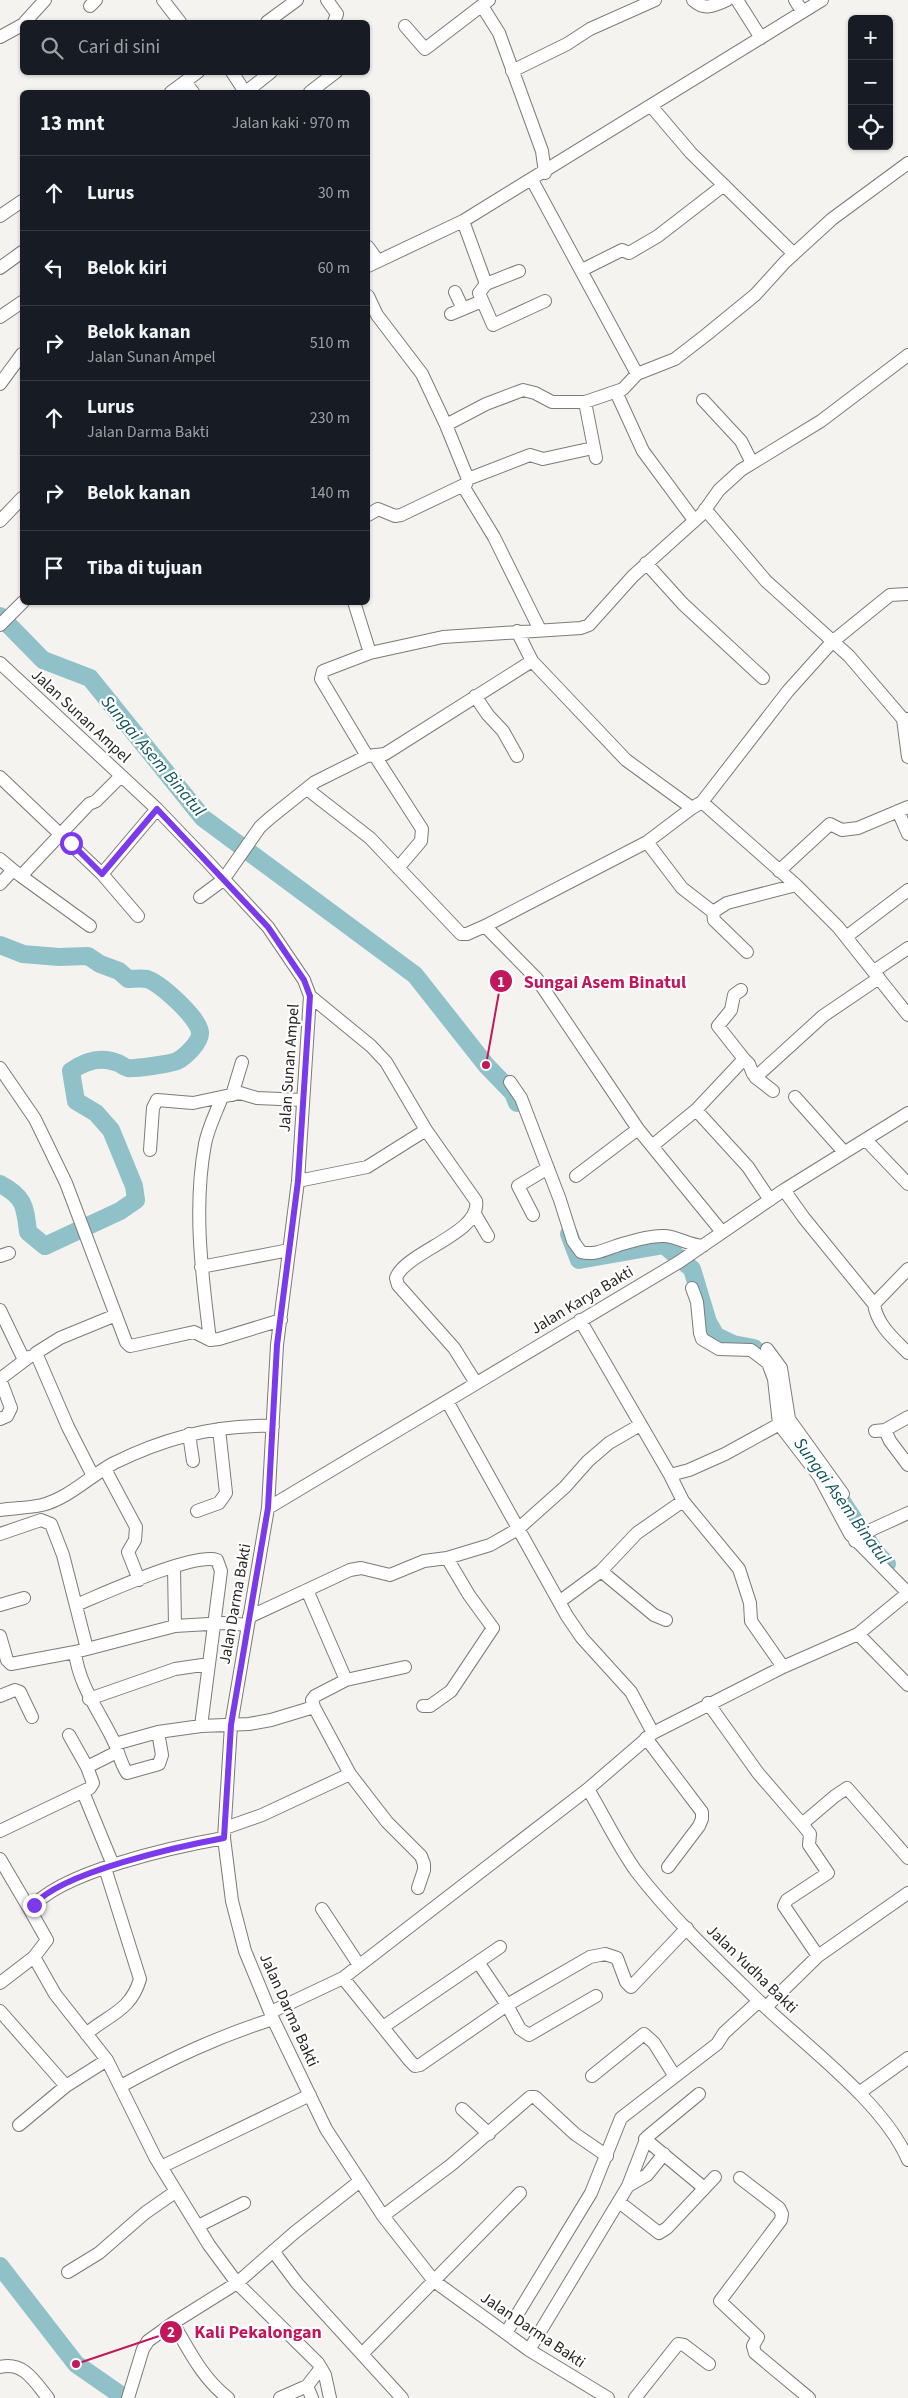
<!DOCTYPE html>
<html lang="id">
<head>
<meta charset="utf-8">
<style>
	:root { --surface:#171b24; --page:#20242c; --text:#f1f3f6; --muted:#9ea1a6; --line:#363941 }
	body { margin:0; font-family:"Source Sans 3",sans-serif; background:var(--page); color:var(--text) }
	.controls { position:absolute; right:15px; top:15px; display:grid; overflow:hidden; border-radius:8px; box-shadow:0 1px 4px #0004 }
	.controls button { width:45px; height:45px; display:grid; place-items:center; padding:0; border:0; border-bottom:1px solid var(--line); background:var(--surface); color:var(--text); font:25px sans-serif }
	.stop { position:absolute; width:15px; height:15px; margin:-11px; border:4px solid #7c3aed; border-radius:50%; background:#fff }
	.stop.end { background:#7c3aed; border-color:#fff; box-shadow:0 1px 5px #0008 }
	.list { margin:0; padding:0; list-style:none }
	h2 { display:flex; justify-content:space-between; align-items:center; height:65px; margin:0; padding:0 20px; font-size:21px }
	h2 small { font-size:16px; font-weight:400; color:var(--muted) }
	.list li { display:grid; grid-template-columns:32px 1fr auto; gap:15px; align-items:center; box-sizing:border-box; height:75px; padding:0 20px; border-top:1px solid var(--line) }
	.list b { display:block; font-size:19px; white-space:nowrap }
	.list p { margin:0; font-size:16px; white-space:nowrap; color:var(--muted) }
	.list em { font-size:16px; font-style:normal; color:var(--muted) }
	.icon { flex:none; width:28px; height:28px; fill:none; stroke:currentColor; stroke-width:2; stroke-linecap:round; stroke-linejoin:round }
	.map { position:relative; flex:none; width:908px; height:2398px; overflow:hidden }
	.search { position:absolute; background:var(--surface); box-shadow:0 1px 4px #0004; left:20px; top:20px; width:350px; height:55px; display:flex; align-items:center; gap:12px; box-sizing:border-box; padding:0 18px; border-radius:8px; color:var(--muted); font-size:19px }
	.panel { position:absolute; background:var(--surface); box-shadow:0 1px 4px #0004; left:20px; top:90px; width:350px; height:515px; border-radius:8px }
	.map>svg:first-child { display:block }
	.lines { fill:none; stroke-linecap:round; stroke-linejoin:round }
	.river { stroke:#90c1c8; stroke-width:18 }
	.minor-casing { stroke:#7c7b77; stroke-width:14 }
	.minor { stroke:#fff; stroke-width:12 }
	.route { stroke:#7c3aed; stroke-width:6 }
	.labels { text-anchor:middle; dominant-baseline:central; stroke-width:4.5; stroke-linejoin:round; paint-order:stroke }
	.street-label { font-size:16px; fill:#262624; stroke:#fff }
	.water-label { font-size:18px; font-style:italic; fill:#0e545d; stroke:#fff }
	.leader { fill:none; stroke:#c2185b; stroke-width:2 }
	.callout-dot { fill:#c2185b; stroke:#fff; stroke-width:2 }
	.mark-label { font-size:15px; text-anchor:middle; font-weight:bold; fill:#fff }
	.callout-label { font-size:18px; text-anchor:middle; font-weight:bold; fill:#c2185b; stroke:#fff; stroke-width:4.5; stroke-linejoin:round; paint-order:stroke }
</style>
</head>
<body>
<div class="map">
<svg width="908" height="2398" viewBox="0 0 908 2398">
	<rect width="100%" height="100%" fill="#f5f3ef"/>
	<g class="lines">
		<!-- river -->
		<path class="river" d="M0,616L43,660L90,678L203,818L415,975L486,1065L513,1093L517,1103
			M0,945L23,954L59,957L88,956L100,964L119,971L128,979C133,979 141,978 147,979C161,984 198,1017 200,1032C201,1042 185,1057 177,1061C170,1064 134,1069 128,1068C124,1067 121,1064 118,1063C101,1056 85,1061 71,1071L76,1101L96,1113L111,1130L134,1186L136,1200L120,1211L45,1246L28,1232C25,1207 25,1197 0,1184
			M569,1234L579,1260L664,1245L692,1269L708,1322L716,1336L733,1344L754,1348
			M827,1479L876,1553L887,1564
			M0,2266L76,2364L125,2398"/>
		<!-- minor casing -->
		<g class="minor-casing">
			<path id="minor" d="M163,0L180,22
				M327,0L337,14L334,22
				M693,0C705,11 713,6 727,0
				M737,0L761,38
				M795,0L802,11
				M90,6L96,0
				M482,6L499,33L542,151L545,173
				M25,22L45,0
				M267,22L297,0
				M405,26L425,49L489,0
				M0,37L22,25
				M512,71L567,44L590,29L655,0
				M232,72L245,92
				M185,82L193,92
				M171,92L198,72
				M246,92L271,72
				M310,92L336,72
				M651,106L691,153L794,254
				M532,180L637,374
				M0,216L22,201
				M463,221L486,284L519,271
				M368,247L378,261
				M368,266L463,221L822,0
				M0,268L22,252
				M582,270L622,250L629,253L658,236L724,185
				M486,284L479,293L493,325L545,301
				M455,292L463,309
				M368,296L377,315L422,374L446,425L486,404L523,390L535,393L552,402H585L623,389L637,374L675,359L706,335L755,295L785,262L832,219L908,163
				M451,314L482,301
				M0,317L22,302
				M0,384L22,354
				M616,392L643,451L694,520
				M703,400L741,441L752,463
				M585,402L596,458
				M468,479L530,455L543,459L593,448
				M463,486L494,537L540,630
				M705,509L766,581L849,656L903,719H908
				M368,515L378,509L395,516L401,515L466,484L468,479L446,425
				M0,521L22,498
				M646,563L683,604L763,678
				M354,602L370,653
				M0,625L23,602
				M517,631L532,661
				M0,663L157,809L206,860L268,927L304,980L310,996L298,1181L277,1345L268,1508L231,1725L224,1838L232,1901L245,1951L273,2019L326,2129L383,2216L434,2281L529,2350L608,2398
				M475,696L488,715L503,731L517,756
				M903,719L908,757
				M367,756L385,754L532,661L626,760L692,808L702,802L788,691L832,642L890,595L908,594
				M375,756L422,829L421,841L398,868
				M0,777L102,874
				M307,789L370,838L461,934H467L485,926L537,979L638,1129L722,1232
				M702,802L796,885L838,927L908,1015
				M898,811L908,834
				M647,842L682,888L713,912
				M0,859L13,870
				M779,871L830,824L842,830L858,828L908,807
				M21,876L90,926
				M0,884L13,870L21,876L89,804L96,801L121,776
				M200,897L223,880L260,827L270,818L315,782L367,756L321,679L323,671L370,653L443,637L581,628L589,625L633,576L702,514L719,490L741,470L821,421L908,355
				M138,916L102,874L157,809
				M485,926L647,842L692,808
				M846,937L908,890
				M747,952L714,920L713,912L727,903L796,885
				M874,971L908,948
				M741,990L734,995L731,1010L718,1026L744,1059
				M310,996L371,1046L386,1062L426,1130L476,1201C482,1233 405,1252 396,1278L398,1285L454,1348L476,1383
				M0,1068L35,1119L66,1183L126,1342L130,1346L135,1345L194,1332L210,1340L219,1339L281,1320
				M755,1077L773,1091
				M510,1082L521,1098L560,1200L573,1241L581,1252C596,1256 608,1248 622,1244C635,1240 652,1235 665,1236C678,1237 689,1245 703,1246
				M232,1095L242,1062
				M795,1097L844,1152
				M696,1110L748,1167L770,1200
				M866,1140L908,1184
				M652,1146L696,1110L744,1059L749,1064L753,1074L757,1076L823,1016L879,978
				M150,1150L153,1108L157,1100L193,1103L240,1093L257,1098L303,1100
				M576,1176L638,1129
				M298,1181L367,1167L426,1130
				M784,1190L804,1218L874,1304L908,1269
				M475,1214L488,1236
				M533,1215L518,1186L548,1168
				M0,1256L9,1253
				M201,1267L289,1250
				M692,1288L697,1302L700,1333L702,1339L719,1349L751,1350L768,1363L774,1379L779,1424L819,1476L850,1534L908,1593
				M874,1304C877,1325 894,1339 908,1353
				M0,1310L24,1360
				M580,1320L670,1475L683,1501L739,1569L750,1603L751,1621L783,1667
				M210,1340C202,1275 193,1209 205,1144C208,1128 216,1113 222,1097
				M767,1349L781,1368L789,1419L843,1494
				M0,1379L29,1357
				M447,1401L567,1616L582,1638L631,1692L653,1733L783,1667L858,1634L908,1685
				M0,1419L7,1416L11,1408L0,1379
				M885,1430L890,1441L908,1465
				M875,1431L885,1430L908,1417
				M189,1434L193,1461
				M105,1469L136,1527L135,1540L128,1552L139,1580
				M670,1475L689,1470L725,1454L785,1421
				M93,1476L68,1427L36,1353L60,1338L116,1315
				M268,1508L679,1262L784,1190L908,1113
				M0,1510C14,1508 28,1508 42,1505C69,1498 90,1476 114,1463C164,1438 217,1424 273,1426
				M197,1511L219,1503L226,1493L219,1429
				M0,1534L41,1520L51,1524L63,1555L87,1649L175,1626L225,1623L248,1625
				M855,1541L873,1529L908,1513
				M174,1567L175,1626
				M601,1571L654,1615L666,1620
				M307,1590L346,1680
				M559,1602L601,1571L637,1533L683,1501
				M0,1605L24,1598
				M76,1605C103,1594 194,1552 217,1560L221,1571L201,1726
				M249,1617L350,1570L361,1568L390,1575L424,1561L447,1558L490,1545L518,1529L565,1487L588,1461L609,1443L640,1425
				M858,1634L908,1593
				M0,1636L7,1660L11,1664L75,1652
				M87,1649L75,1652C79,1687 101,1713 115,1744C119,1754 121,1764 127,1773L159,1764L162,1755L158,1732
				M0,1696L15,1690L20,1692L32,1717
				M89,1699L175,1669L209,1664
				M708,1703L758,1773L802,1824L835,1796L847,1788L908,1858
				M423,1706H430L451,1691L493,1628L469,1595L447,1558
				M314,1707L312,1700L315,1696L346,1680L405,1667
				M69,1735L87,1767
				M646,1738L702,1812V1819L699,1826L668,1867
				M115,1744L158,1732L201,1726L249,1724L271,1720L314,1707L350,1774
				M588,1789C604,1816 618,1846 636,1871C673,1919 718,1961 761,2003C806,2046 884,2103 908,2160
				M83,1792L113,1865
				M802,1824L810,1834L809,1845L828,1873L787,1900L784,1906L818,1956
				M225,1828L262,1815L350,1774L387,1822L421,1856L424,1864V1870L418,1888
				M0,1831L90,1788L93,1783L87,1767L117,1752
				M224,1838C178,1846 57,1872 30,1910L47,1940L34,1957L55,1994L107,2060L155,2157L209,2245L237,2283L318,2363L321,2368L307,2386L312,2398
				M0,1859L30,1910
				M322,1909L359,1965
				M478,1962L507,2005L520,2029L529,2035L596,1996
				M343,1978L410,2061L415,2066L420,2065L507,2005L590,1957L605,1954L617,1958L626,1982L631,1987L687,1928
				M0,1983L34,1957
				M766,2007L818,1956L908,1893
				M0,2011L66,2086
				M271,2012L343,1978L588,1789L653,1733
				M383,2027L500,1947
				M86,2034C108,2015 131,2011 140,1979L105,1868
				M592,2076L644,2034L654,2043L674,2075
				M121,2086C172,2058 217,2037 273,2019
				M859,2093L908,2058
				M462,2109L489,2134
				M19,2125L66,2086L107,2060
				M645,2139L703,2187
				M161,2167L310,2095
				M740,2178L779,2208L782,2214L781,2220L720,2301L758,2337L753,2346L755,2353L809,2398
				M628,2186L647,2175L664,2154
				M619,2202L659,2233L667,2228L715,2177
				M383,2216L451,2165L530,2097H535L575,2134L607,2156
				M198,2226L244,2203
				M273,2251L297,2283L402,2398
				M68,2272L99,2253L145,2213L175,2192
				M173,2323C189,2350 202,2378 228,2398
				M506,2333L591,2193L621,2118L717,2044L724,2033L759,2001
				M529,2350L628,2186L647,2137L699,2094
				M362,2354L520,2193
				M0,2367C24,2361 35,2382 48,2398
				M321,2368L325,2375L330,2398
				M128,2398L143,2349L148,2341L173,2323L237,2283L294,2233L360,2181
				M280,2398L307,2386
				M635,2398L678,2344L684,2345L709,2364"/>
		</g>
		<!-- minor -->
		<use href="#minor" class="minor"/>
	</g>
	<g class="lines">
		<!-- route -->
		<path class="route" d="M34,1905C61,1872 181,1846 224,1838L231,1725L268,1508L277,1345L298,1181L310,996L304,980L268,927L157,809L102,874L71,843"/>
	</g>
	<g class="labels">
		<!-- street labels -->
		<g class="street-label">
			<text transform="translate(81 716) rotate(43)">Jalan Sunan Ampel</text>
			<text transform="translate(289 1068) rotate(-86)">Jalan Sunan Ampel</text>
			<text transform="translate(582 1300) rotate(-31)">Jalan Karya Bakti</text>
			<text transform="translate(235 1604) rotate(-80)">Jalan Darma Bakti</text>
			<text transform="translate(752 1969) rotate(44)">Jalan Yudha Bakti</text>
			<text transform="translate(289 2010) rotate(66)">Jalan Darma Bakti</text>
			<text transform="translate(533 2330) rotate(34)">Jalan Darma Bakti</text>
		</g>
		<!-- water labels -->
		<g class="water-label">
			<text transform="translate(153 756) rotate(50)">Sungai Asem Binatul</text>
			<text transform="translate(842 1501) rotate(54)">Sungai Asem Binatul</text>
		</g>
	</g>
	<!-- callouts -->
	<path class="leader" d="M486 1065L501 981M76 2364L171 2332"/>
	<g class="callout-dot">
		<circle cx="486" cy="1065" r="5"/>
		<circle cx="76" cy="2364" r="5"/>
		<circle cx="501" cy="981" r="12"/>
		<circle cx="171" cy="2332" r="12"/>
	</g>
	<g class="mark-label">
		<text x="501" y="987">1</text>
		<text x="171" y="2337">2</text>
	</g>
	<g class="callout-label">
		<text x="605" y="988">Sungai Asem Binatul</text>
		<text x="258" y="2338">Kali Pekalongan</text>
	</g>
</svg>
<div class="controls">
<button>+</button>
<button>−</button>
<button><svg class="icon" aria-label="locate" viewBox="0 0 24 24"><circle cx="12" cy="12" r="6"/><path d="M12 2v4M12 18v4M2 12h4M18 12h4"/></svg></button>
</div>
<div class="stop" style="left:71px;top:843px"></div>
<div class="stop end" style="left:34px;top:1905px"></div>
<div class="search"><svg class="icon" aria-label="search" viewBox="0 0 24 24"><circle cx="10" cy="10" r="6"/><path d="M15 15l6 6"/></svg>Cari di sini</div>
<section class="panel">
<h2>13 mnt<small>Jalan kaki · 970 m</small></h2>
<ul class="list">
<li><svg class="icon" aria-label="ahead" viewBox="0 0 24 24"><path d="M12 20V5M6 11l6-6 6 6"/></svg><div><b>Lurus</b></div><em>30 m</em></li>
<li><svg class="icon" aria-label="left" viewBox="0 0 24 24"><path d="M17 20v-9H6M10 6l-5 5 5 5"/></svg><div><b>Belok kiri</b></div><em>60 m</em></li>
<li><svg class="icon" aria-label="right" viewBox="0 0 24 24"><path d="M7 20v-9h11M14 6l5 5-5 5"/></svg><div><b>Belok kanan</b><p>Jalan Sunan Ampel</p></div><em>510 m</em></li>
<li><svg class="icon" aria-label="ahead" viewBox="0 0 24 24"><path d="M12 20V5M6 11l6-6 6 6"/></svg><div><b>Lurus</b><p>Jalan Darma Bakti</p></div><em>230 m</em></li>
<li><svg class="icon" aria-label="right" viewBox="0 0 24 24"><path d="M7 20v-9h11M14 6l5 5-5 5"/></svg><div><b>Belok kanan</b></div><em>140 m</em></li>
<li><svg class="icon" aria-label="arrive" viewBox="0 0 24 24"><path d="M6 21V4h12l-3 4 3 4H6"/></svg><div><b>Tiba di tujuan</b></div></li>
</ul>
</section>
</div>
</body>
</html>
